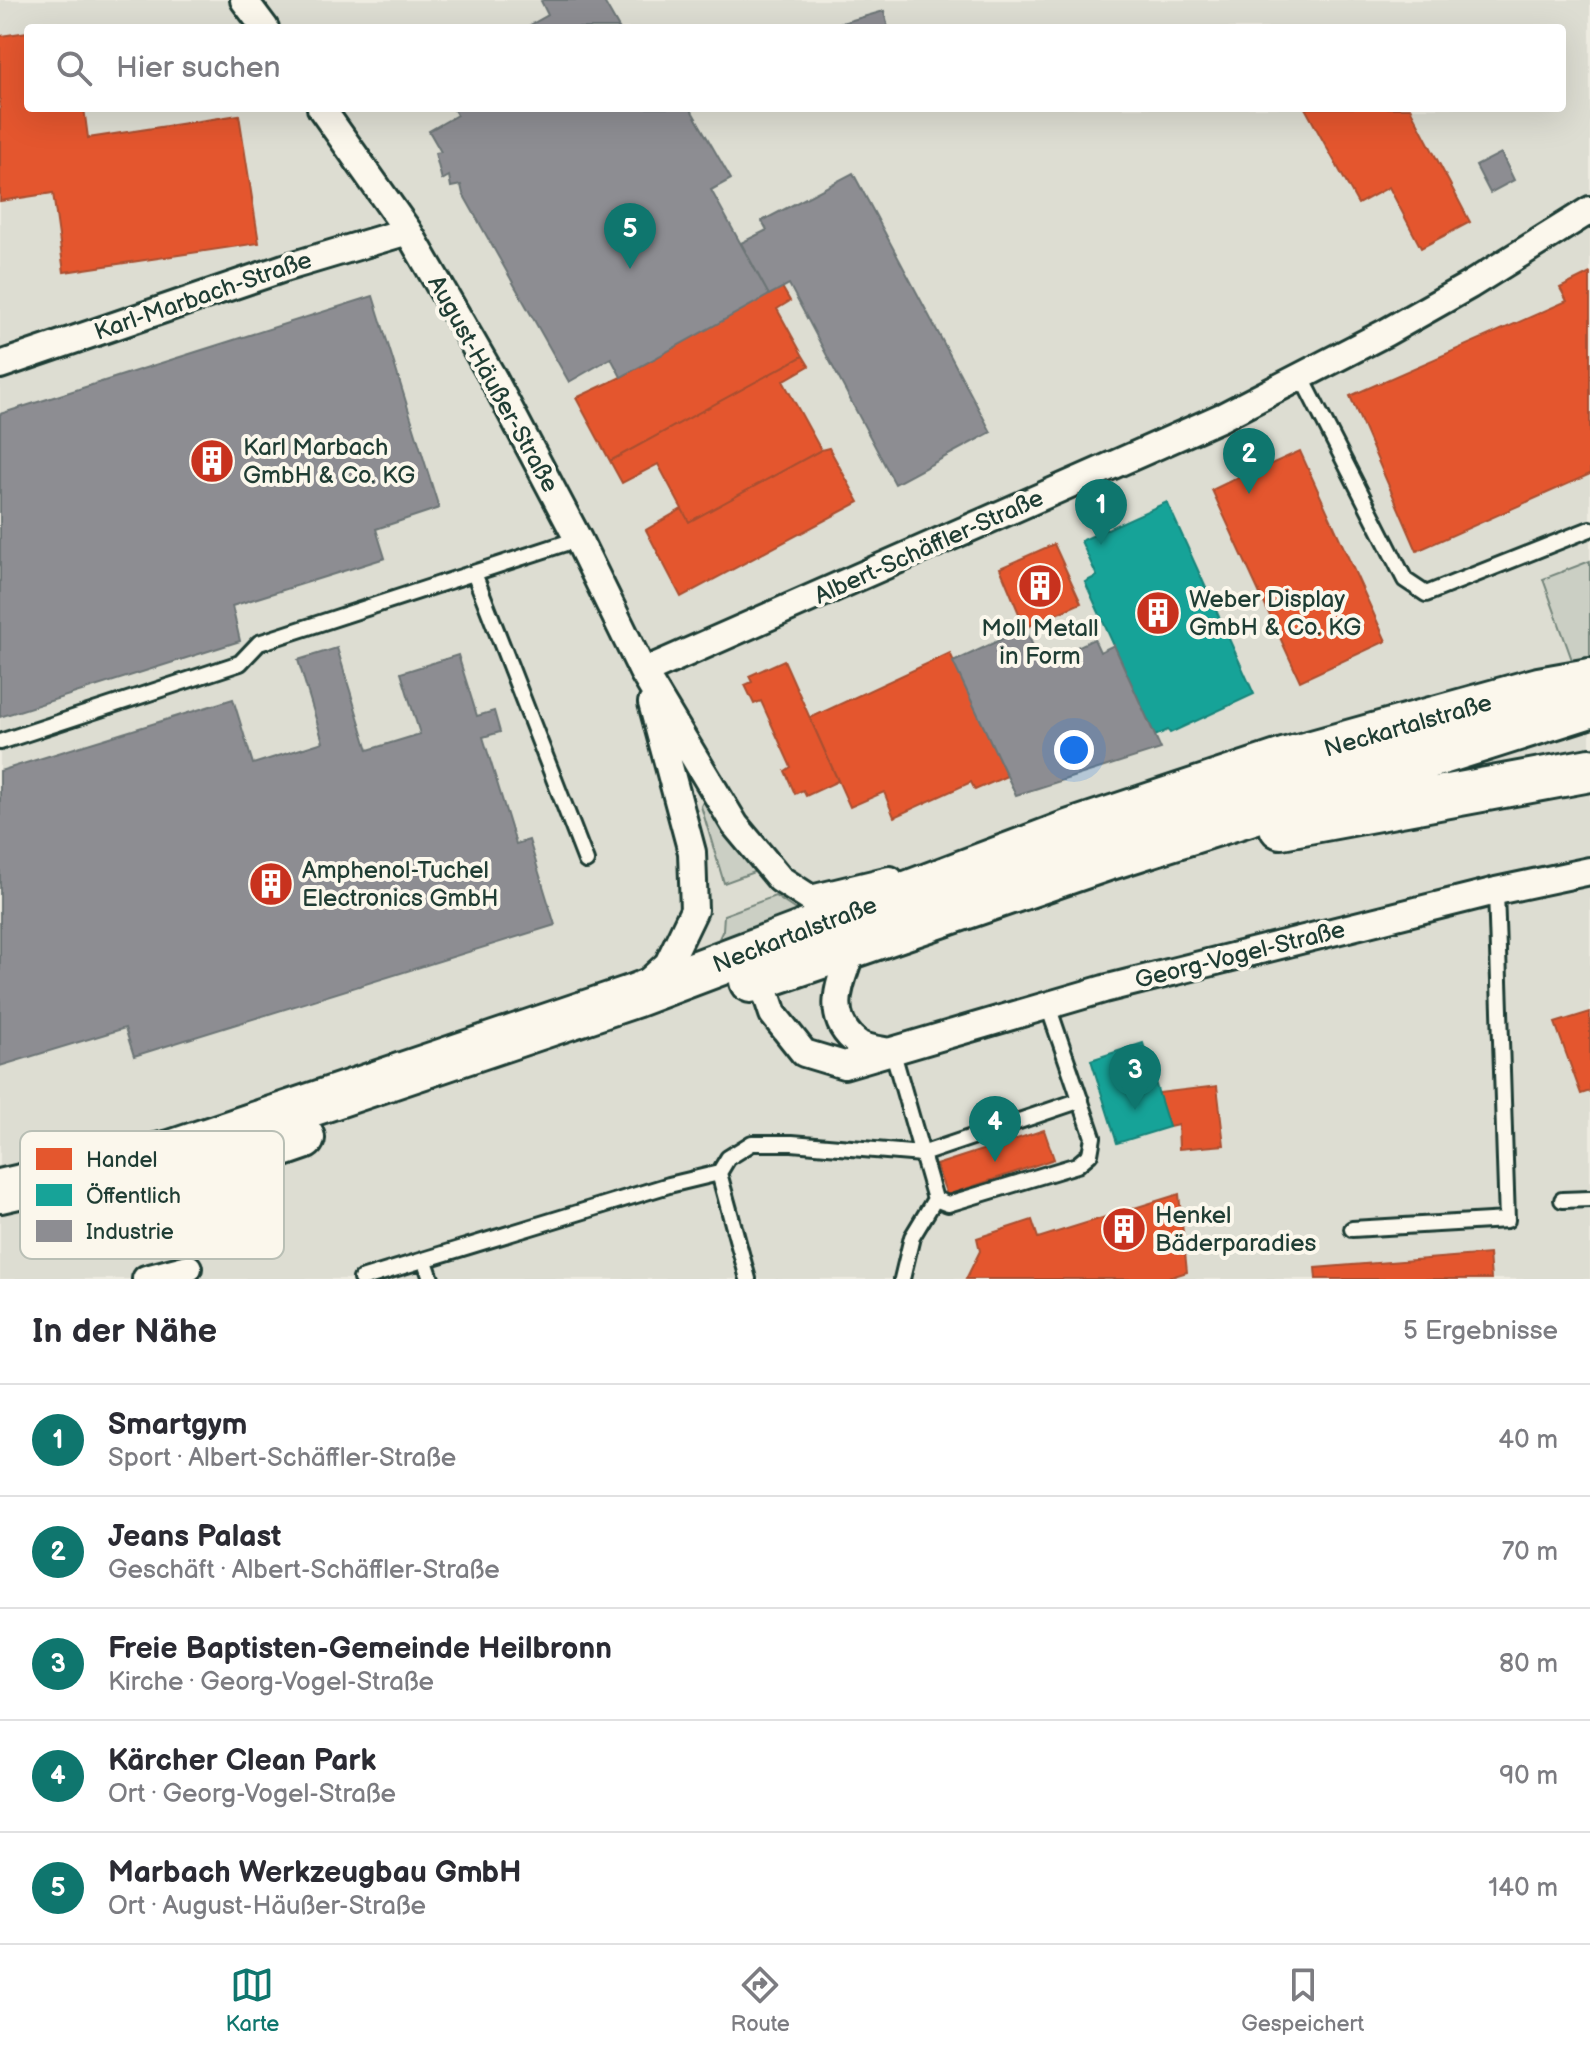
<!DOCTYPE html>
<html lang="de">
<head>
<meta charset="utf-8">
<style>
	:root { --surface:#fff; --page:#f7f7f7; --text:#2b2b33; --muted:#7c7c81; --line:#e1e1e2; --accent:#0f766e }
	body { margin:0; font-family:"Balsamiq Sans",sans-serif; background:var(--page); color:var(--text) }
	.you { position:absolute; left:1074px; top:750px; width:28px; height:28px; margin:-20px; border:6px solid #fff; border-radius:50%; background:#1a73e8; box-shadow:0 0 0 12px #1a73e833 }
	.badge { display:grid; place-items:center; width:52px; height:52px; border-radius:50%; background:var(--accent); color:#fff; font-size:26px; font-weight:700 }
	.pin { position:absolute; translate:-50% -66px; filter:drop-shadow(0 2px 4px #0008) }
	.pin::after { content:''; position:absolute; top:42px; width:28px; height:24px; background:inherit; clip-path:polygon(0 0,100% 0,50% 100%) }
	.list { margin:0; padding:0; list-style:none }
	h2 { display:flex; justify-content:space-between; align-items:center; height:104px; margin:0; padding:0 32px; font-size:34px }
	h2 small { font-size:26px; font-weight:400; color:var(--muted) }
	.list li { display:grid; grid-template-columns:52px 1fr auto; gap:24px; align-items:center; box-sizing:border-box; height:112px; padding:0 32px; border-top:2px solid var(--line) }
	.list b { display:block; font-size:30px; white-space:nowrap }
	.list p { margin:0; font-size:26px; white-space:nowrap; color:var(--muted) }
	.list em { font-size:26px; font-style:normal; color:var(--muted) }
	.icon { flex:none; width:44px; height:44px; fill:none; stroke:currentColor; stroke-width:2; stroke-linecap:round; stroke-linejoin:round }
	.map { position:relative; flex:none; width:1590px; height:1279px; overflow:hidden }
	.search { position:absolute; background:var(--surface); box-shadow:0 8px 32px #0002; left:24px; right:24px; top:24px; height:88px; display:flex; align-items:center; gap:20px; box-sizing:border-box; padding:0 28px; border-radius:8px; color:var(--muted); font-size:30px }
	.sheet { height:664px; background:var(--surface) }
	nav { display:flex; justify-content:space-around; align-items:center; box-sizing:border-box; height:112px; border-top:2px solid var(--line); background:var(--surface); font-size:22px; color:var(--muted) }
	nav a { display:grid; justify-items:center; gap:4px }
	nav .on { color:var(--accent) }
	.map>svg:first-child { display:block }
	.built { fill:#ddddd2; fill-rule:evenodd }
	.green { fill:#cbcfc4; stroke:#75867c; stroke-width:2 }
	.shops { fill:#e4572e; stroke:#a94f30; stroke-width:2 }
	.public { fill:#17a398; stroke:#19847a; stroke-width:2 }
	.industry { fill:#8d8d92; stroke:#6c7576; stroke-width:2 }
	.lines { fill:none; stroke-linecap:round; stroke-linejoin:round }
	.lane-casing { stroke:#1f3d34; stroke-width:20 }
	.street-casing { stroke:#1f3d34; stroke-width:32 }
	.primary-casing { stroke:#1f3d34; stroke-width:48 }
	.lane { stroke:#fbf7ec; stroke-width:14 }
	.street { stroke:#fbf7ec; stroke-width:26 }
	.primary { stroke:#fbf7ec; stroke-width:42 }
	.labels { text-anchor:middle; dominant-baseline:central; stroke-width:8; stroke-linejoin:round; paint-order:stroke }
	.street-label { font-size:24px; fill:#1f3d34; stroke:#fbf7ec }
	.poi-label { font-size:24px; fill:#1f3d34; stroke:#fbf7ec; text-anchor:start }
	.key { fill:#fbf7ec; stroke:#b9bfb5; stroke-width:2 }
	.key-label { font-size:22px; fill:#1f3d34 }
</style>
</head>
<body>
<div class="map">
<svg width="1590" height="1279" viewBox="0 0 1590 1279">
	<rect width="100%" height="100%" fill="#eeece1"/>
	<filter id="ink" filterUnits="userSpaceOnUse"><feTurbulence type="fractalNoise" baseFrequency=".0125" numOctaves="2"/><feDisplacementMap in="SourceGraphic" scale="16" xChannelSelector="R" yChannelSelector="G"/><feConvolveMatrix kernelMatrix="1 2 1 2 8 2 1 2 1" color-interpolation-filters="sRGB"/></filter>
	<g filter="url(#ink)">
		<!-- built -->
		<path class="built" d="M0,0H1590V561L1544,579L1590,710V1279H0ZM28,28H1562V108H28Z"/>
		<!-- green -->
		<path class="green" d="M1590,561V710L1543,579Z
			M703,802L708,803L754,872L724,883L701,806Z
			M775,896L803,915L716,945L723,930L724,915Z"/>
		<!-- shops -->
		<path class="shops" d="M28,32V108H84L88,138L239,115L259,243L64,272L53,193L0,201V36Z
			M1305,108H1410L1470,222L1421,248L1389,187L1358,204Z
			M1590,273V474L1417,551L1350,396L1567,301L1560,288Z
			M782,287L790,301L777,309L803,356L610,461L576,398L621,377Z
			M803,356L809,366L783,381L821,450L689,522L658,464L622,483L610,461Z
			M1257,440L1269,465L1300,451L1386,641L1300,681L1212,490L1239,477L1228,454Z
			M829,448L859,502L681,597L646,530L682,509L689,522L821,450Z
			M1054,544L1081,603L1025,628L1000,568Z
			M950,653L1007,776L975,790L971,782L894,817L884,792L850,807L810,718Z
			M784,660L838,781L806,796L803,790L795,794L785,771L791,767L761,701L754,704L745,685L752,682L749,676Z
			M1590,1012V1091L1581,1094L1555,1023Z
			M1217,1086L1224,1145L1179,1149L1178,1125L1169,1127L1158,1093Z
			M1044,1130L1054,1159L947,1195L936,1165Z
			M1179,1194L1187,1272L1165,1279H966L980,1251L977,1238L1032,1220L1038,1238Z
			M1489,1254L1491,1279H1316L1315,1268Z"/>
		<!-- public -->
		<path class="public" d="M1167,502L1254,694L1170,733L1168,730L1155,736L1085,582L1097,576L1081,541Z
			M1143,1043L1169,1127L1117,1143L1091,1060Z"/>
		<!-- industry -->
		<path class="industry" d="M543,0H603L619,28H525L548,15L541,1Z
			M884,11L888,28H824Z
			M453,108H690L731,179L711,190L769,295L621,377L611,358L569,382L463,194L461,185L451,187L449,176L442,180L435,153L441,152L429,131L457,115Z
			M1501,153L1514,180L1490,193L1476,166Z
			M853,173L991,432L895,484L789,284L769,295L741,243L767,230L762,221Z
			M373,296L439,508L376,529L385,558L232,606L240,641L0,717V414Z
			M1025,628L1041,664L1094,639L1100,652L1114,645L1161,749L1016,795L953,662Z
			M337,648L368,750L420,734L401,673L458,655L477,716L494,711L500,732L483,737L516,844L529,840L555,925L134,1056L125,1028L0,1066V771L233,699L253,764L323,742L298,660Z"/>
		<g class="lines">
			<!-- lane casing -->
			<g class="lane-casing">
				<path id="lane" d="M1301,376L1405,580L1426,594L1590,529
					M474,573L586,861
					M0,742L240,663L259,643L578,539
					M893,1053L935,1199L948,1204L1077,1165L1090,1154L1093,1137L1048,1006
					M1562,1200L1590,1199
					M1352,1229L1507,1220L1496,891
					M425,1261L431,1279
					M361,1279L669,1185L719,1173
					M748,1279L719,1173L728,1158L752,1143H792L922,1154L1081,1100
					M902,1279L912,1237L935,1199"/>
			</g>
			<!-- street casing -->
			<g class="street-casing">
				<path id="street" d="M244,0L265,28
					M321,108L408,231L493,378L578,539L643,672L735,825L780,879L811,899L890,880
					M0,365L284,268L408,231
					M643,672L1222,417L1385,333L1470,285L1590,210
					M853,947C841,980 822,1018 859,1044C867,1049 881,1050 890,1052
					M757,966L773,1014L804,1053L844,1065L1104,989L1496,891L1590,871
					M647,983L668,964L694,910L692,852L652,703
					M146,1279L188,1268"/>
			</g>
			<!-- primary casing -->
			<g class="primary-casing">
				<path id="primary" d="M1281,827L1590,770
					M751,981L1107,859L1590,706
					M160,1181L219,1167L303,1138
					M0,1191L171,1152L634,996L1071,831L1287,759L1539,689L1590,680"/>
			</g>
			<!-- lane -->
			<use href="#lane" class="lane"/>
			<!-- street -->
			<use href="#street" class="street"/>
			<!-- primary -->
			<use href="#primary" class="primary"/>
		</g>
	</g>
	<!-- icons -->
	<defs>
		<g id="building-disc" transform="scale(2.3)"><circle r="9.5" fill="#c8321e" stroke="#fbf7ec"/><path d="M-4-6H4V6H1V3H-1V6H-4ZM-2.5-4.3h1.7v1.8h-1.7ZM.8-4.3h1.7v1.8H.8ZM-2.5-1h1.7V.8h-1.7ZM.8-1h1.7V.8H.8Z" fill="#fff"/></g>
	</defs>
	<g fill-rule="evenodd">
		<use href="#building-disc" x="212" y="461"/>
		<use href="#building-disc" x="1040" y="586"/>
		<use href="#building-disc" x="1158" y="613"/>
		<use href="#building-disc" x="271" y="884"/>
		<use href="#building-disc" x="1124" y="1229"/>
	</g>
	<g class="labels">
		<!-- street labels -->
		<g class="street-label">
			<text transform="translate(203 296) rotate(-19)">Karl-Marbach-Straße</text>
			<text transform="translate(493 384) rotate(61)">August-Häußer-Straße</text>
			<text transform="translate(929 547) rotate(-24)">Albert-Schäffler-Straße</text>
			<text transform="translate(1408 726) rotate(-16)">Neckartalstraße</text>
			<text transform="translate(795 935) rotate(-21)">Neckartalstraße</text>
			<text transform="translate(1240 955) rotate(-14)">Georg-Vogel-Straße</text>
		</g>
		<!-- poi labels -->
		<g class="poi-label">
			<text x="243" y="447">Karl Marbach<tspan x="243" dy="28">GmbH &amp; Co. KG</tspan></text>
			<text x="1189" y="599">Weber Display<tspan x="1189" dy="28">GmbH &amp; Co. KG</tspan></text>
			<text x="1040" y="628" text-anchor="middle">Moll Metall<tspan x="1040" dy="28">in Form</tspan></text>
			<text x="302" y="870">Amphenol-Tuchel<tspan x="302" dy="28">Electronics GmbH</tspan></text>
			<text x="1155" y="1215">Henkel<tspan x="1155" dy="28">Bäderparadies</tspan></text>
		</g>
	</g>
	<!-- legend -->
	<rect x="20" y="1131" width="264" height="128" rx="12" class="key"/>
	<rect x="36" y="1148" width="36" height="22" fill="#e4572e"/>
	<rect x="36" y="1184" width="36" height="22" fill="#17a398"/>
	<rect x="36" y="1220" width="36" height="22" fill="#8d8d92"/>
	<g class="key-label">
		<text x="86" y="1167">Handel</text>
		<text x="86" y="1203">Öffentlich</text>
		<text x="86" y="1239">Industrie</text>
	</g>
</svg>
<div class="you"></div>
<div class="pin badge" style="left:1101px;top:545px">1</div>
<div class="pin badge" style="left:1249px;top:494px">2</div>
<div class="pin badge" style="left:1135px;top:1110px">3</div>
<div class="pin badge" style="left:995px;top:1162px">4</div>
<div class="pin badge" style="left:630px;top:269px">5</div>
<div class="search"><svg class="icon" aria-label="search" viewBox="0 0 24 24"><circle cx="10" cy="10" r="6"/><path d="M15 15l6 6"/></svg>Hier suchen</div>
</div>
<section class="sheet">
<h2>In der Nähe<small>5 Ergebnisse</small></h2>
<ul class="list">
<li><span class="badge">1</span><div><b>Smartgym</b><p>Sport · Albert-Schäffler-Straße</p></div><em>40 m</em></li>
<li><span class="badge">2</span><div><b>Jeans Palast</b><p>Geschäft · Albert-Schäffler-Straße</p></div><em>70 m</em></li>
<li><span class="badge">3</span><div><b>Freie Baptisten-Gemeinde Heilbronn</b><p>Kirche · Georg-Vogel-Straße</p></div><em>80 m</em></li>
<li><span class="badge">4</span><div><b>Kärcher Clean Park</b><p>Ort · Georg-Vogel-Straße</p></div><em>90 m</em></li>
<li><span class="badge">5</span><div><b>Marbach Werkzeugbau GmbH</b><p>Ort · August-Häußer-Straße</p></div><em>140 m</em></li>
</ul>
</section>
<nav>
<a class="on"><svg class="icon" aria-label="map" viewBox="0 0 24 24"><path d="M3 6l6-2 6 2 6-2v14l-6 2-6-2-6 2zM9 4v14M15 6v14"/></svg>Karte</a>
<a><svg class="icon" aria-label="directions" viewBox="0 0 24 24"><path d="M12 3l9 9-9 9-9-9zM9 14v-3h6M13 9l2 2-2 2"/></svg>Route</a>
<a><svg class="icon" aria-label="saved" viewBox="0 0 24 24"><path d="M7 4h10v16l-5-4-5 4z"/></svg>Gespeichert</a>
</nav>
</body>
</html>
